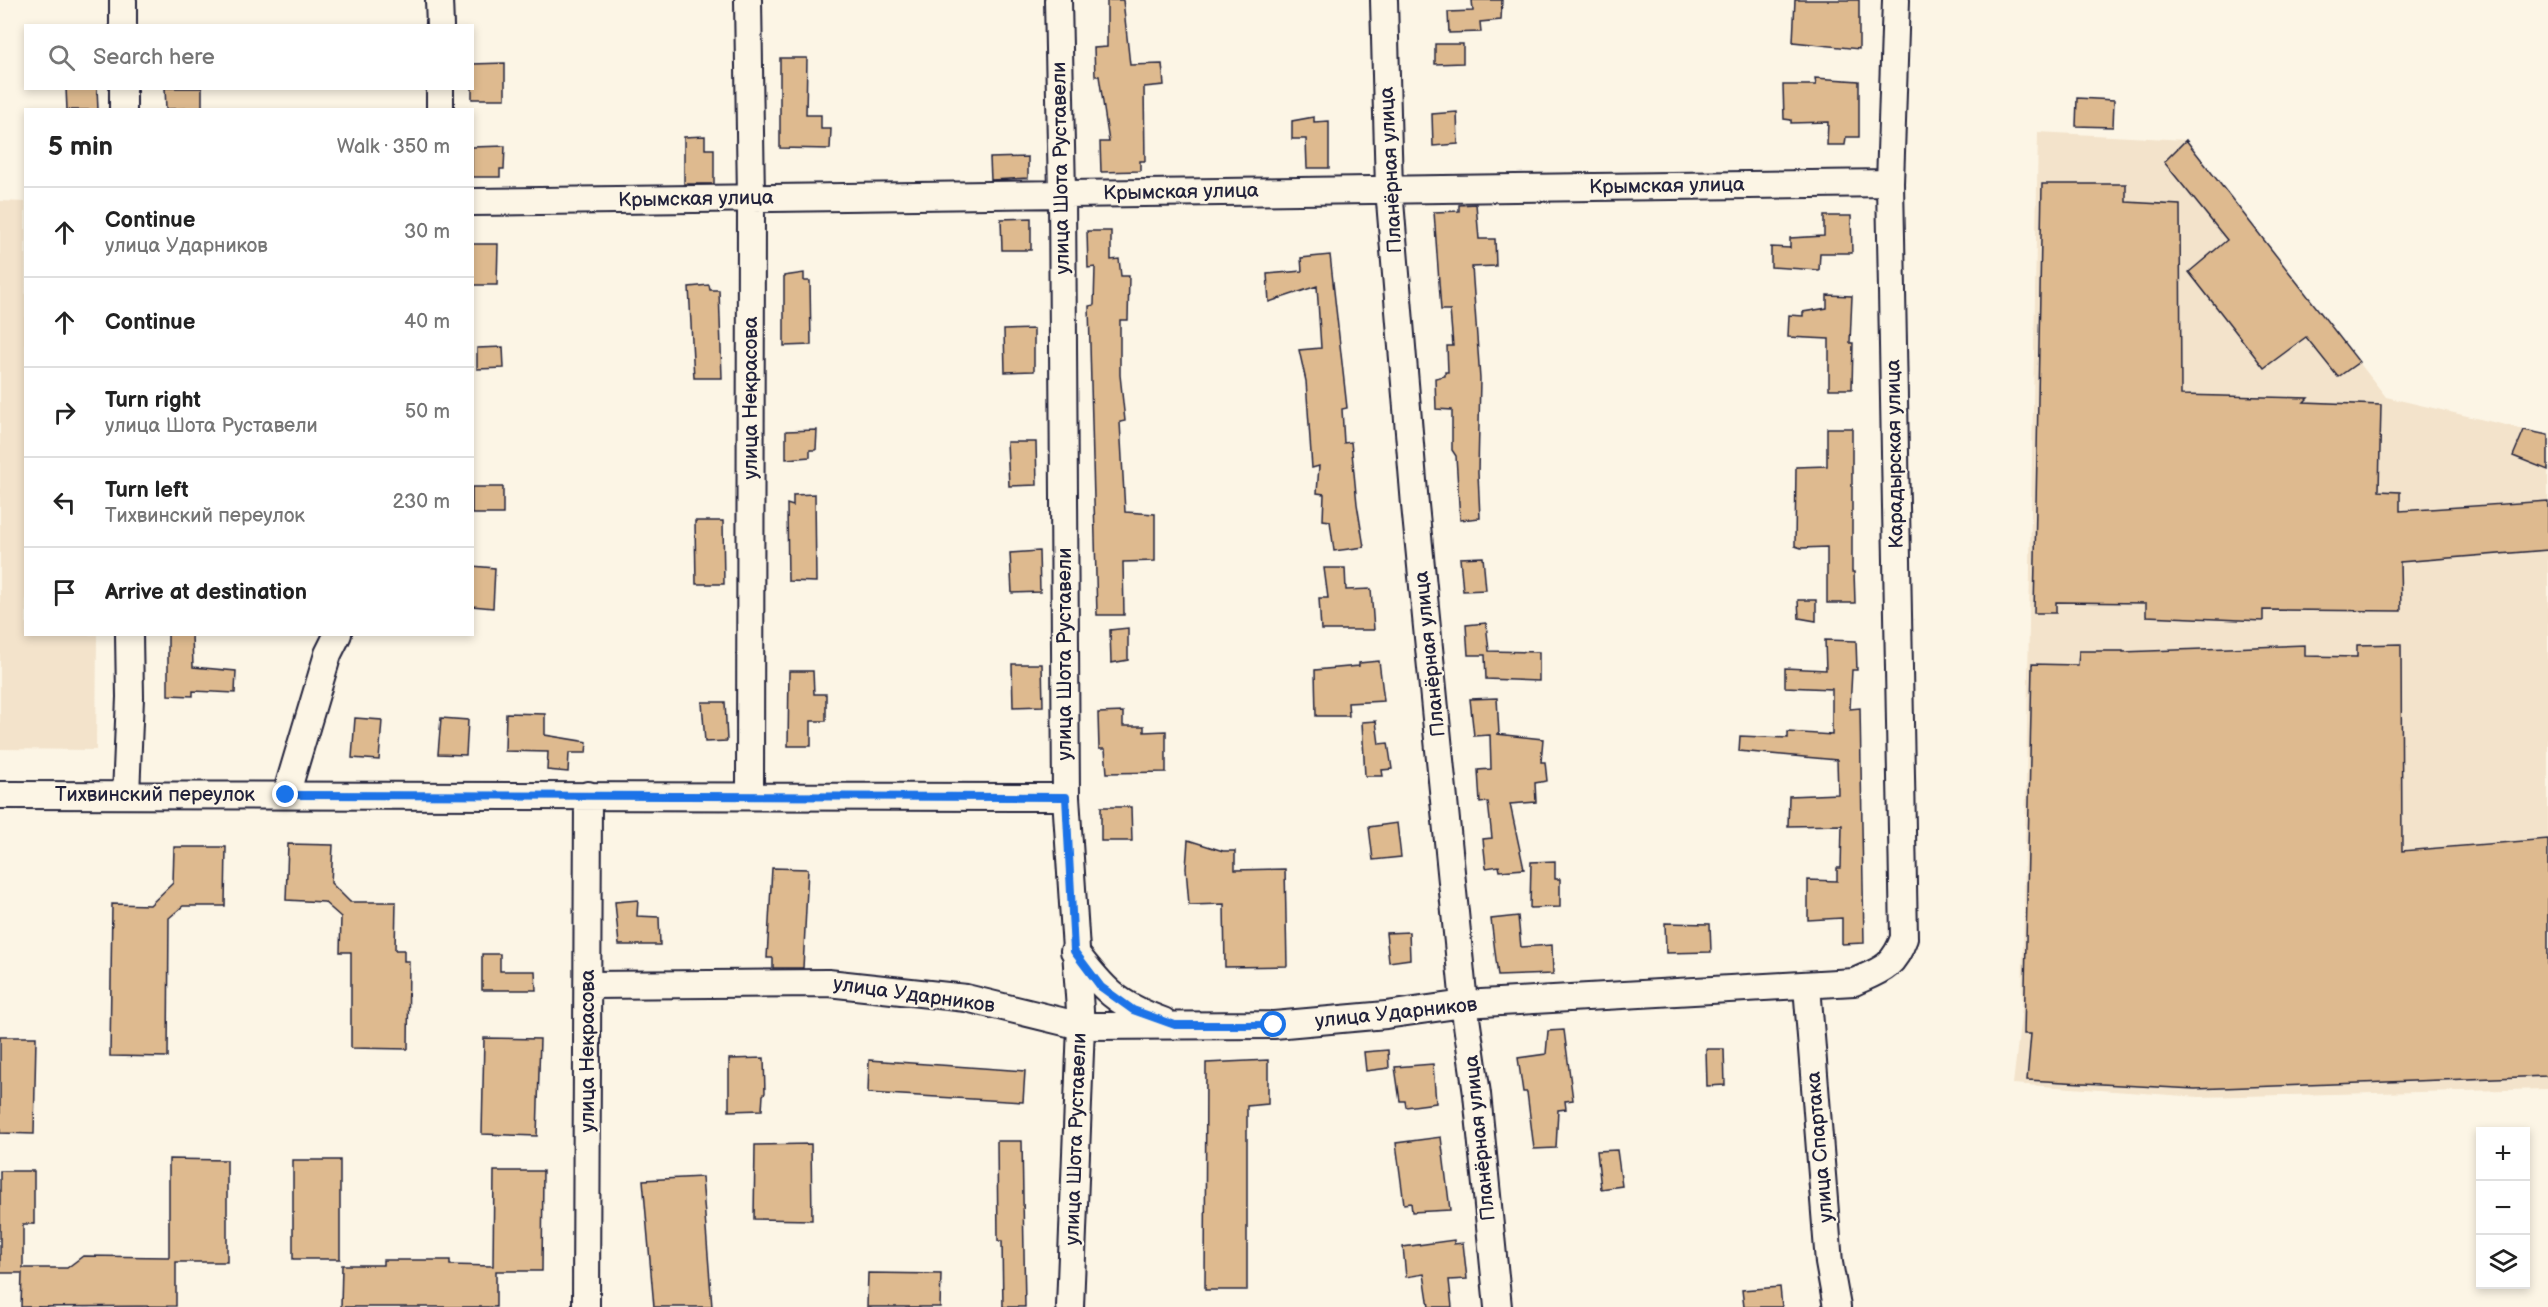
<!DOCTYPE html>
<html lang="en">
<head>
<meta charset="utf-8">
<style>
	:root { --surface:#fff; --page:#f6f6f6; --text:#222; --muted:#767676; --line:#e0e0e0 }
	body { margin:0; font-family:"Balsamiq Sans",sans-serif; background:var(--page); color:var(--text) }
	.controls { position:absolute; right:18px; bottom:18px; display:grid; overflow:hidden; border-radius:0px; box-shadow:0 3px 9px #0003 }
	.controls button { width:54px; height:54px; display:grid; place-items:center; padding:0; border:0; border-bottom:2px solid var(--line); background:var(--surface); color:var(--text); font:30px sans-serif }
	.stop { position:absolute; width:18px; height:18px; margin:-14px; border:4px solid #1a73e8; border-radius:50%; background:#fff }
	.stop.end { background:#1a73e8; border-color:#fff; box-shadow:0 2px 6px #0008 }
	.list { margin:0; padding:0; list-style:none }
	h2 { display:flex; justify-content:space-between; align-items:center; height:78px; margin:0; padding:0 24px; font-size:26px }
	h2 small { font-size:20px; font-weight:400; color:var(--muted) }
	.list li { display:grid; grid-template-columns:39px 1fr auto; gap:18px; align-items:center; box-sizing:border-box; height:90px; padding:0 24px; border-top:2px solid var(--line) }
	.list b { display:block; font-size:22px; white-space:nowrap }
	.list p { margin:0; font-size:20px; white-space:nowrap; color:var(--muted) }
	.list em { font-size:20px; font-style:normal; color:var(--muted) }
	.icon { flex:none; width:33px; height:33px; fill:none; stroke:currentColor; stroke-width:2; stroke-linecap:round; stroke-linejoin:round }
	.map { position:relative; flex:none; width:2548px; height:1307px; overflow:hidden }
	.search { position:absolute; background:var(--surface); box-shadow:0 3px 9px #0003; left:24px; top:24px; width:450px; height:66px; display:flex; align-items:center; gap:15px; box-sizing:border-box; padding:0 21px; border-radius:0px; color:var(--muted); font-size:22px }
	.panel { position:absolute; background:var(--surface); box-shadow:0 3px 9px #0003; left:24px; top:108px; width:450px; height:528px; border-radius:0px }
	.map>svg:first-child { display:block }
	.built { fill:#f3e3cb }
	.building { fill:#deba8f; stroke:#22223b; stroke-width:1.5 }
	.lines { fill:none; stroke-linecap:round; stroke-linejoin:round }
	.minor-casing { stroke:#22223b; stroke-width:30 }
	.minor { stroke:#fcf5e5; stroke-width:26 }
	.route { stroke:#1a73e8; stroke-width:8 }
	.labels { text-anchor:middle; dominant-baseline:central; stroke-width:4.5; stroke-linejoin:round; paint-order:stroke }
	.street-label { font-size:20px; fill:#22223b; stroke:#fcf5e5 }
</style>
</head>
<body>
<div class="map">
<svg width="2548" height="1307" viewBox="0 0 2548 1307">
	<rect width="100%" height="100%" fill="#fcf5e5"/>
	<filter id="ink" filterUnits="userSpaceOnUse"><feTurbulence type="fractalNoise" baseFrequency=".0167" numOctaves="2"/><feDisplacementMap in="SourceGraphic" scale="12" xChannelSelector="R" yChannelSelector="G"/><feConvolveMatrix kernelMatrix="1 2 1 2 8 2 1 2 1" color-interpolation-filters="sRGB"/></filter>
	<g filter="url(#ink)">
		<!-- built -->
		<path class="built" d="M2038,132L2186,140L2386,397L2548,435V1089L2199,1097L2013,1084L2022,1007Z
			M0,201L25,202L26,634L97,635L96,750L0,749Z"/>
		<!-- building -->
		<path class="building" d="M1107,0H1123L1130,65L1162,64L1164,85L1144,87L1145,161H1140V171L1101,172L1100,142H1109L1099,76H1095L1094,48L1107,47Z
			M1472,0H1502L1501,20L1480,22L1481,32L1449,33L1448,12L1473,11Z
			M1795,0H1859V49L1793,42Z
			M1435,44H1463V63L1435,64Z
			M780,58H807L806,115H821V129H831L830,149L780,148Z
			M505,63V99H472V64Z
			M1815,78L1859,81V137H1846L1845,145H1827L1828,122L1791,123V120L1784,119L1783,85H1816Z
			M66,88H97L98,110H67Z
			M165,88H202V108L166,109Z
			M2077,98L2114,100L2113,127L2076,126Z
			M1457,112L1458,144L1433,146L1432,114Z
			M1314,117V122L1329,121V168H1307L1306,139H1292V121Z
			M705,136V149H714V184H684V137Z
			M2186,140L2359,362L2338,377L2306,337L2264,368L2189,272L2227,240L2164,162Z
			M505,146L504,169H500V177H472V147Z
			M1028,157V178L991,180L990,158Z
			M2042,184H2126V202L2180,205L2181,395L2308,398L2304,402L2381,405L2379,491L2400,492V511L2548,501V550L2400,562L2401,611L2263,610V621L2146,616V603L2056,602V613H2034Z
			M1476,204L1479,239H1495L1496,266L1472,267L1480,379L1478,473L1480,518L1460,520L1456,456L1452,450V410L1436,409L1435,378L1445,376V372H1448L1447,346H1453L1450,310H1441L1434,212L1459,211V205Z
			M1824,216H1851L1852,253H1820L1819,270L1771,267V247L1790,248V238L1824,236Z
			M1031,218V250H1002L1001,219Z
			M1087,231H1111V260L1119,259L1121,276H1129L1128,320H1120V375L1125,421L1120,422L1125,512L1155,514V561L1123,562L1124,615H1097L1089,306L1094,305L1095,267L1088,268Z
			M472,244H498L497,285H472Z
			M1330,255L1347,408L1342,409L1344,443L1351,442L1357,504L1364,547L1334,551L1330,521L1323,520L1324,494L1317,493L1319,466L1312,468L1306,381L1299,350L1321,348L1317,286L1269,302L1267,274L1302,271L1301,258Z
			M804,273V281H810L811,345L784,346V276Z
			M709,285L710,290H719L722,378H694L689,287Z
			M1827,295L1852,296L1850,343H1853L1852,389H1829V339L1788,337L1789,315L1803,316V312L1827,308Z
			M1034,329V371L1005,372L1004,330Z
			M503,347L504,368L477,369V348Z
			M1827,428H1852V572H1854L1855,603H1827V547L1801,548L1795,546L1796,467L1827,466Z
			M817,430L816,450H810V457L786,459V431Z
			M2524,430L2548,435V470L2513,456Z
			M1007,442H1036L1037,485L1009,486Z
			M472,487H503V514H472Z
			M815,494L816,582L788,581L787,504L793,506V495Z
			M695,521H723L724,584H696Z
			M1039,551L1040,592L1012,593L1010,553Z
			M1483,557L1486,590L1463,591L1460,558Z
			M472,566L495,568L493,608L472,606Z
			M1324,568H1345L1346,590L1371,589L1374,630H1321L1319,598H1328Z
			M1798,600H1816V621L1799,618Z
			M1486,623L1489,651L1539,652V681L1486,679L1485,655H1468L1466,625Z
			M1128,628V660L1111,663L1110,630Z
			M168,634H192L193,667L236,671L235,693L193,691V696L168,695Z
			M1825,640L1856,641L1857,670H1852L1850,709L1860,708L1864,943L1842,944V918L1808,920V880L1837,881V868H1841L1842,825L1788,826L1789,796L1838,794L1837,760L1739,751L1740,736L1788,738V732L1832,735V689L1785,687V668L1826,670Z
			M2401,644L2402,851L2548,839V1076L2195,1089L2027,1080L2031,1034H2024L2032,664L2078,665L2079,651H2123V652L2305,645V656L2357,657V645Z
			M1379,661L1384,701L1348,703L1349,716H1316L1315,670L1359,666V663Z
			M1012,664H1042L1043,706L1013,707Z
			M789,671H813L814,694H826V721H811V746H788Z
			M1497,698L1499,734H1496L1543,739L1541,762H1545L1547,781L1535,783L1536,802L1510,804L1524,869L1500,871L1499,866L1486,868L1483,839L1492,838L1488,802L1480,803L1478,770L1491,769L1490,735L1474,736L1470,699Z
			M702,702H725L727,741L705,742Z
			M1123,712V726H1144V732L1166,731V772L1107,773L1105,749H1099L1098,713Z
			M506,713L545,714V735L587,742L586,753H569L568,772L547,770L548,752L505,751Z
			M355,718L382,720L379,760L352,758Z
			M441,718L468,720L466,755L438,754Z
			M1376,721L1379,744L1388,743L1392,769L1382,770L1383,776H1365L1362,722Z
			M1101,807H1131L1132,841H1101Z
			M1397,823L1401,857L1373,860L1369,827Z
			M1188,840L1223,851H1235V870L1285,869L1287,966L1225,967L1224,904L1189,905L1186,868Z
			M288,844L333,845L331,883L350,902H396L395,950H404V961H409L408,1049L351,1048V952H340L341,917L324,902L286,900Z
			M174,847H226L225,906H183L169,918L168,1057L110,1056L112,904L150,905L173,883Z
			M1555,861V879H1560V907L1530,908L1531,862Z
			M772,868L808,869L803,968H773V958H767Z
			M638,900L637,916L659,917L660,945H619L615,902Z
			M1518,916L1521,947L1552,945L1553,974L1498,976L1491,919Z
			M1665,923L1710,924L1711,952L1666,953Z
			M1409,932L1410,959L1389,962L1386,933Z
			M482,954H500V971H535L536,990H482Z
			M1564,1030L1573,1100L1565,1101L1566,1109L1558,1110L1556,1148L1534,1149L1527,1092H1523L1518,1058L1546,1054L1548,1031Z
			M0,1037H36L34,1134L0,1133Z
			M484,1038L540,1039L537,1136L482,1134Z
			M1706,1049H1724L1725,1085L1707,1086Z
			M1388,1050L1389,1068L1366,1071L1364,1052Z
			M764,1058L765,1093L763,1095L762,1110L729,1111V1059Z
			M869,1060L1025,1071L1023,1102L868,1093Z
			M1268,1060V1104L1247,1106V1290H1205L1206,1063Z
			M1433,1064L1436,1103L1406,1107L1405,1101H1400L1395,1067Z
			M1441,1137L1450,1210L1412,1212L1411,1203L1404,1204L1396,1143Z
			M997,1141H1022L1025,1307H1003L1002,1241H998Z
			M811,1144L812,1220L754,1219L755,1145Z
			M1617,1150L1622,1186L1601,1189L1597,1151Z
			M169,1159L227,1160V1262H176V1306L21,1307L22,1273H0V1171H34V1224H23V1268H67L83,1256L169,1257Z
			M293,1160H340V1259H293Z
			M494,1171H543L542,1271H496V1307H341L342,1265H383V1260H450V1265L493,1266Z
			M702,1177L712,1307H654L643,1180Z
			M1454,1240V1244L1463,1243L1467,1279L1449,1280L1452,1307H1429L1424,1274L1406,1277L1403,1247Z
			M868,1273L941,1274L940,1307H867Z
			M1780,1287L1782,1307H1744L1742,1290Z"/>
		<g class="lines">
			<!-- minor casing -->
			<g class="minor-casing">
				<path id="minor" d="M123,0V26
					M439,0L440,26
					M748,0L751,198L750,796
					M1058,0L1062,194L1066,797L1081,1026L1070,1307
					M1384,0L1389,189L1415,505L1464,1004L1477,1094L1498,1307
					M123,88V110
					M440,88V110
					M472,202L1890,183
					M0,795L1066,797
					M126,795L130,697L129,634
					M286,795L328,654L338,634
					M1074,951C1104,990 1116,1004 1163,1021
					M589,985L828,983L966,998L1081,1026L1274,1025L1386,1015L1464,1004L1854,982C1881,970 1893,968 1904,938L1890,183L1896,0
					M1807,986L1829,1263L1837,1307
					M586,1307L588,795"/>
			</g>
			<!-- minor -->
			<use href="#minor" class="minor"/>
		</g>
	</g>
	<g class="lines" filter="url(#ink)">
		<!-- route -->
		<path class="route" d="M286,795L1066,797L1074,951L1101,987L1133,1010L1175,1025H1274"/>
	</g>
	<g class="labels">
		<!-- street labels -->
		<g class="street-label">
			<text transform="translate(1061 168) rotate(-91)">улица Шота Руставели</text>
			<text transform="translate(1391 170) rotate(-93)">Планёрная улица</text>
			<text transform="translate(1667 186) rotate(-1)">Крымская улица</text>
			<text transform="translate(1181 192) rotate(-1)">Крымская улица</text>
			<text transform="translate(696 199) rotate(-1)">Крымская улица</text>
			<text transform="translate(751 398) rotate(-90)">улица Некрасова</text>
			<text transform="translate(1895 454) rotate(-91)">Карадырская улица</text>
			<text transform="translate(1065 654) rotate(-90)">улица Шота Руставели</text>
			<text transform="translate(1430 654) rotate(-96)">Планёрная улица</text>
			<text x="155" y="795">Тихвинский переулок</text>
			<text transform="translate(914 995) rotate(8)">улица Ударников</text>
			<text transform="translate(1396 1013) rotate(-6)">улица Ударников</text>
			<text transform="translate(588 1051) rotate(-90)">улица Некрасова</text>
			<text transform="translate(1480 1138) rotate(-96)">Планёрная улица</text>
			<text transform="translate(1076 1139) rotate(-88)">улица Шота Руставели</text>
			<text transform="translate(1820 1147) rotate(-95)">улица Спартака</text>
		</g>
	</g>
</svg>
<div class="controls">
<button>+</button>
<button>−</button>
<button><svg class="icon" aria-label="layers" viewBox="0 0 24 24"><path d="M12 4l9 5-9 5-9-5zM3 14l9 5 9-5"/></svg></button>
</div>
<div class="stop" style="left:1274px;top:1025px"></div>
<div class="stop end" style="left:286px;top:795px"></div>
<div class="search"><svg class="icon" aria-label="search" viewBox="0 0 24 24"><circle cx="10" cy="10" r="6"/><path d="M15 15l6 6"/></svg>Search here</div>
<section class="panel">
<h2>5 min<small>Walk · 350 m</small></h2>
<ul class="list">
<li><svg class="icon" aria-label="ahead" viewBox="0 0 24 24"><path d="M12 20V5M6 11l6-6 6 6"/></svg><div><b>Continue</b><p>улица Ударников</p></div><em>30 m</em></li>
<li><svg class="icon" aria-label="ahead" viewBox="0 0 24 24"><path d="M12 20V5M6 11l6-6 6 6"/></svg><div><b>Continue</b></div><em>40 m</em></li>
<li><svg class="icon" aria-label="right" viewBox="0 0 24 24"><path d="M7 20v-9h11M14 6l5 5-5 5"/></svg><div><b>Turn right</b><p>улица Шота Руставели</p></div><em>50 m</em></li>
<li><svg class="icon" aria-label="left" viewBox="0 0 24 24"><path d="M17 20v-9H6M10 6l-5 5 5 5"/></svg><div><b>Turn left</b><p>Тихвинский переулок</p></div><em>230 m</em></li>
<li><svg class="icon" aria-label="arrive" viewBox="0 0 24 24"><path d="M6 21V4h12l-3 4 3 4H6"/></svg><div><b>Arrive at destination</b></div></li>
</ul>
</section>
</div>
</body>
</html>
